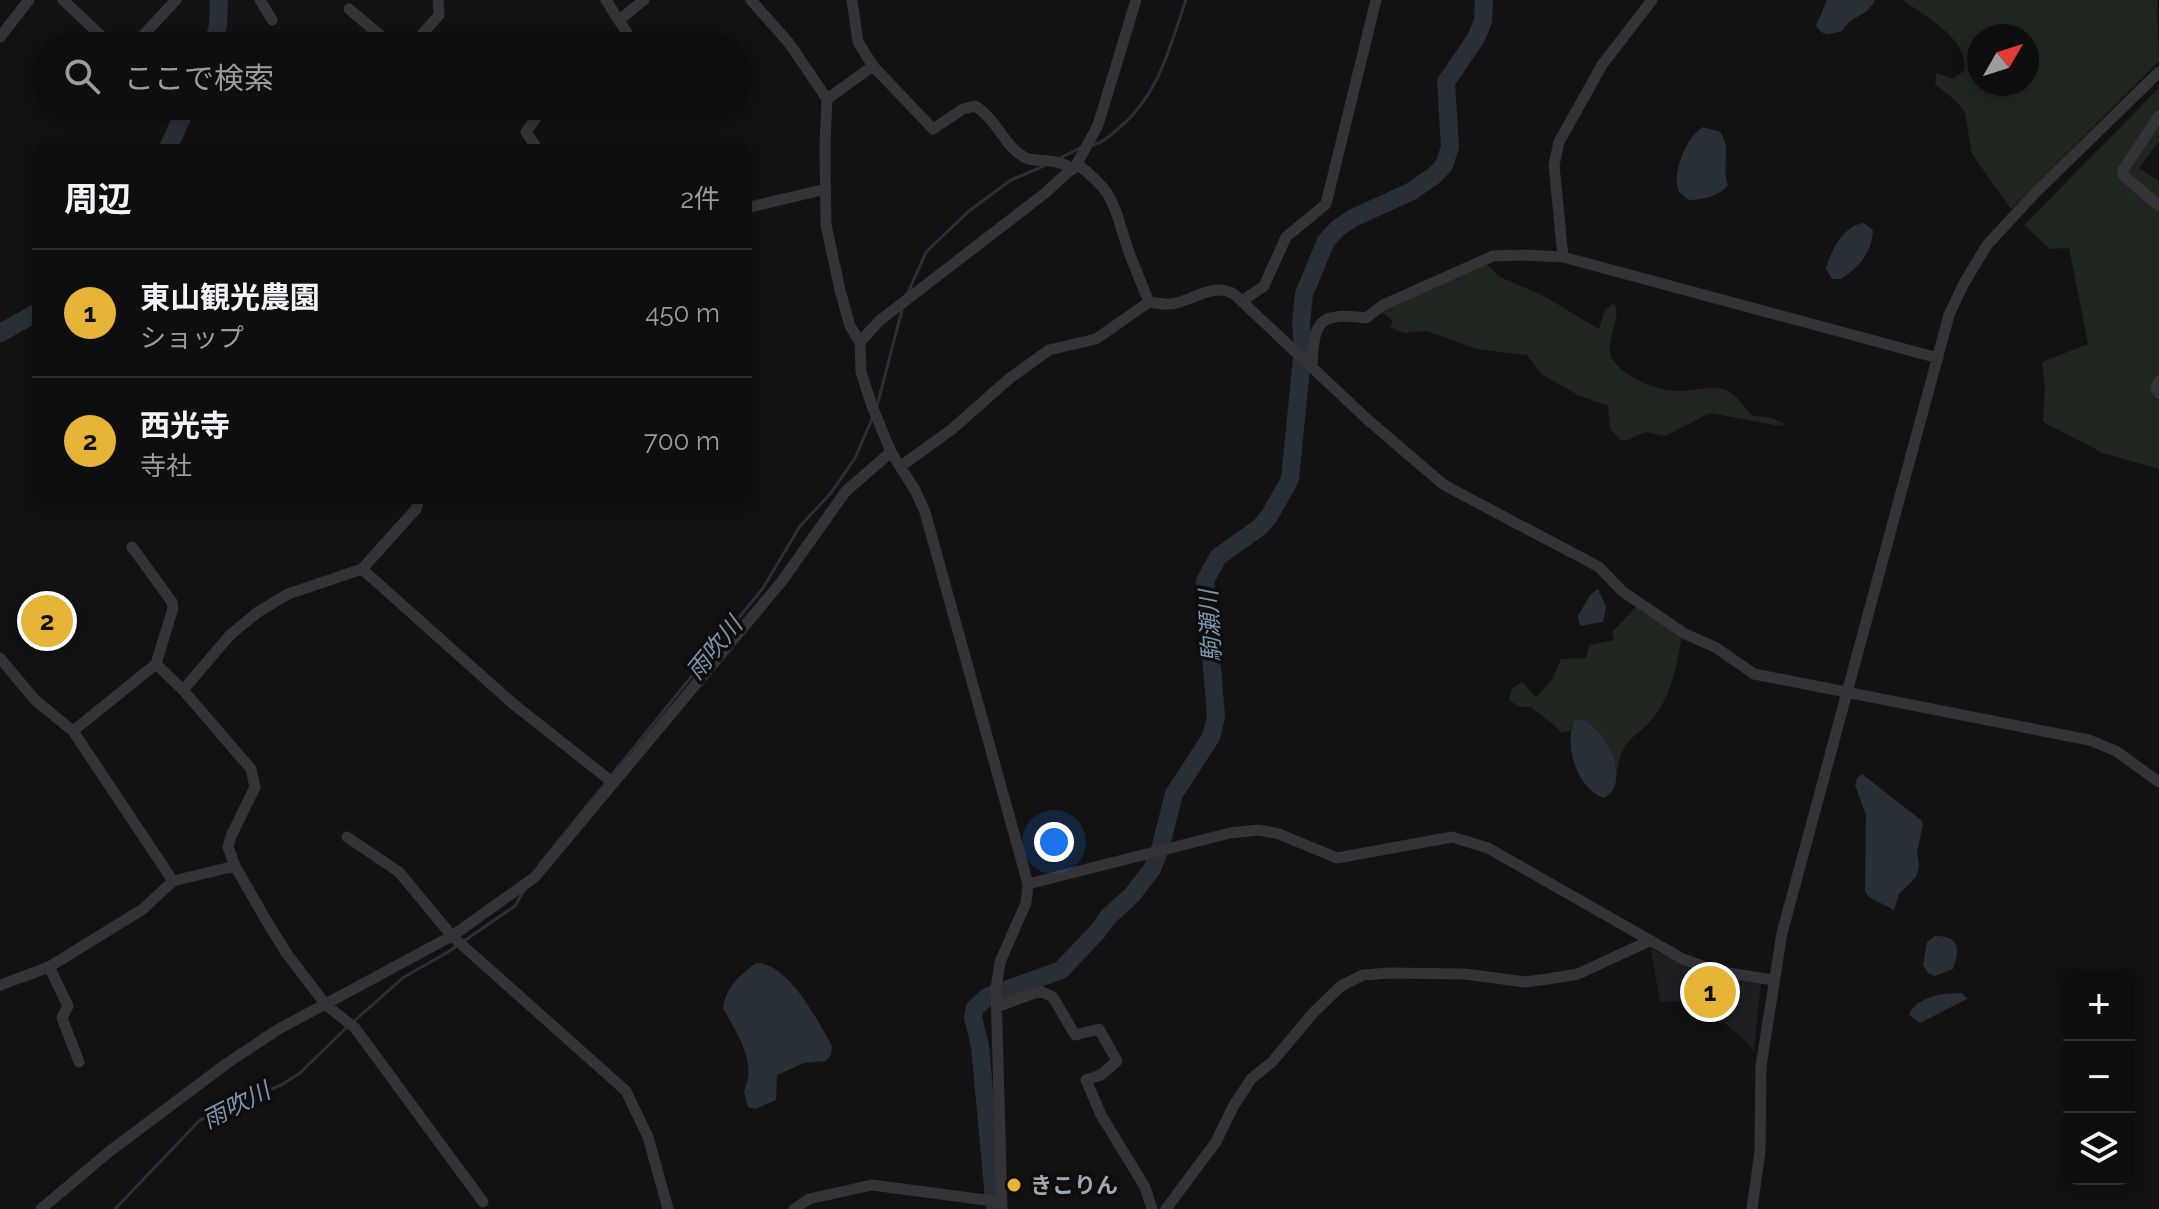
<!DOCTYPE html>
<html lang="ja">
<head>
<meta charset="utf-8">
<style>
	:root { --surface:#0e0e0e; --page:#171717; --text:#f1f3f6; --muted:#9b9c9e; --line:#2e2e2e; --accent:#e6b437 }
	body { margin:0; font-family:Raleway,"Noto Sans JP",sans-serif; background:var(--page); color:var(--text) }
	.controls { position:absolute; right:24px; bottom:24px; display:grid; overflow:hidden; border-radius:16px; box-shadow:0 4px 12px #0003 }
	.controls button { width:72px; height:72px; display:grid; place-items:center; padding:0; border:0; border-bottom:2px solid var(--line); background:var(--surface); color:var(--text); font:40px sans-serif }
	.compass { position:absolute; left:1967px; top:24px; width:72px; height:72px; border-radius:50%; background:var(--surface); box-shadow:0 4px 12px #0003; rotate:51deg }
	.you { position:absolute; left:1054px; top:842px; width:28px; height:28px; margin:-20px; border:6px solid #fff; border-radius:50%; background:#1a73e8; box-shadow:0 0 0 12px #1a73e833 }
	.badge { display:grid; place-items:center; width:52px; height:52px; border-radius:50%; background:var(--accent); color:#111; font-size:26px; font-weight:700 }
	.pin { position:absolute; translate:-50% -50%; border:4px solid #fff; box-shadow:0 2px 8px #0006 }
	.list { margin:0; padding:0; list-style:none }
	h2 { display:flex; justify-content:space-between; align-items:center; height:104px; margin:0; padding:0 32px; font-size:34px }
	h2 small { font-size:26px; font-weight:400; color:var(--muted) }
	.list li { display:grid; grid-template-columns:52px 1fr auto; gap:24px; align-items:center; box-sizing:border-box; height:128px; padding:0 32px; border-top:2px solid var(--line) }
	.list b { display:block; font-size:30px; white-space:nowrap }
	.list p { margin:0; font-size:26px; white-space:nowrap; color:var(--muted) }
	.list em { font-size:26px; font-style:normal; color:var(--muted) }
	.icon { flex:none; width:44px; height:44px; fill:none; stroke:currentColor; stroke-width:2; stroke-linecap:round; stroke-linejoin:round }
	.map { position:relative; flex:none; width:2159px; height:1209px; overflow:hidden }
	.search { position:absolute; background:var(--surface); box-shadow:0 4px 12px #0003; left:32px; top:32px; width:720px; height:88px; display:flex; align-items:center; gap:20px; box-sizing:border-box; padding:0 28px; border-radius:44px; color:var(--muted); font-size:30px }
	.panel { position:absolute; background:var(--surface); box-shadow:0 4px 12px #0003; left:32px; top:144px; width:720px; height:360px; border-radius:16px }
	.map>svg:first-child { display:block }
	.built { fill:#1e1e20 }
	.green { fill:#1e261f; fill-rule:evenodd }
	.water { fill:#292f36 }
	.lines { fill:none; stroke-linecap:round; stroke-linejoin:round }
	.stream { stroke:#292f36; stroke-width:3 }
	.river { stroke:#292f36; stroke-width:18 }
	.minor { stroke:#333338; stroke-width:11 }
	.poi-dot { fill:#e6b437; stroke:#0d0d0e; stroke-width:3 }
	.labels { text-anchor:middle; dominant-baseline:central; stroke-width:7; stroke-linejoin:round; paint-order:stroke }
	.poi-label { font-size:22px; font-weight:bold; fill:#a4a8b3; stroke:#0d0d0e; text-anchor:start }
	.water-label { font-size:24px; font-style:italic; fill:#7c94ac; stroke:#0d0d0e }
</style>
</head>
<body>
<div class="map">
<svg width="2159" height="1209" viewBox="0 0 2159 1209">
	<rect width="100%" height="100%" fill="#121213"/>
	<!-- built -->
	<path class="built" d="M1651,949L1699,971L1761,983L1754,1051L1742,1038L1698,1001L1660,1002Z"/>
	<!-- green -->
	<path class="green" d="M1903,0H2157L2159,61L2011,209L1972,154L1965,113L1957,102L1935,84L1936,73L1953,79L1964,71C1971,40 1924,16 1903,0ZM2027,36V84H1979V36Z
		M2159,88V141L2139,168L2159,181V469L2103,453L2043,422L2045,388L2042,362L2088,344L2069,248L2050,249L2024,225Z
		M1485,262L1498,276L1544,296L1599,329L1605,310L1614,303C1623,321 1603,342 1612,358C1621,376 1657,391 1677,391C1691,392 1713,384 1726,390C1738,396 1744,407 1753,416L1769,417L1785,424L1780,426L1710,413L1665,436L1646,432L1627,440H1620L1610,429L1608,406L1578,395L1541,374L1527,355L1476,349L1427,331L1404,333L1390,327L1393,321L1380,311Z
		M1637,606L1682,636C1677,663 1673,690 1657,713C1638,740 1622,734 1617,773L1613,757L1574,721L1570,731L1561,733C1553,721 1541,717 1531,707H1520L1509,700L1512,688L1522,682L1536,697L1552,680L1561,659L1586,658L1589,645L1614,640L1612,632Z"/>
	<!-- water -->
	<path class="water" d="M1827,0H1875C1867,18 1852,14 1842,31C1829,34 1825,38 1816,26Z
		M1703,127L1720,132C1732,148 1721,167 1728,185C1720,196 1701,200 1689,200L1679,192C1671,174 1686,137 1703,127Z
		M1864,223L1873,230C1872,253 1859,267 1841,279H1832L1826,268C1832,249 1843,226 1864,223Z
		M1598,589L1606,607L1603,622L1580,626L1578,616L1590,595Z
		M1581,719C1606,728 1633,781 1604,798C1577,789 1564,746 1574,721Z
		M1862,774L1921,820L1923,825L1917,853L1919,866L1916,877L1899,894L1894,910L1869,897L1865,891L1866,815L1855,785L1857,778Z
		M1935,936C1960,936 1960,949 1953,969L1935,976L1928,973L1923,965L1927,942Z
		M756,963C789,963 818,1021 832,1046L831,1055L826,1061L804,1063L777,1075L776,1100L755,1109L748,1107L744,1091C758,1062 736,1033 723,1008C726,987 740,975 756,963Z
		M1962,993L1967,999L1920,1023L1909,1015C1916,996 1945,993 1962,993Z"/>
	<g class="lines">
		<!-- stream -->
		<path class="stream" d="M1093,145C1104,142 1111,135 1119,128C1159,95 1170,46 1186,0
			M1060,158L1082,147
			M907,295L926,252L969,211L1011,180L1046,165
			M877,406L902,310
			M539,865L763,588L800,526L831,493L855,458L873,417
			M353,1022L404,977L448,952L515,906L525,889
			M115,1209L200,1120L281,1085L300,1073L347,1027"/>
		<!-- river -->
		<path class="river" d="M212,46L218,26L219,0
			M167,150L187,106
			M0,333L38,312
			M995,1209L980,1046L973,1017L975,1008L987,997L1061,970L1098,931L1108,917L1132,895L1152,869L1160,849L1174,794L1211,737L1216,717L1205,581L1218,557L1260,527L1270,515L1290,479L1303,348L1301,323L1304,294L1326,241L1338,228L1353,218L1412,191L1435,175L1444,165L1450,147L1446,82L1476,38L1483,21L1484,0"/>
		<!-- minor -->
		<path class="minor" d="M63,0L112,46
			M260,0L272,20
			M606,0L627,33L607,46
			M751,0L789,43L827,99L825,146L826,225L840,290L850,326L860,342L861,372L872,406L891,452L915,490L925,512L1028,884L1026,903L1000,962L996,988L1002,1209
			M852,0L858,42L873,66L933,129L963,109L975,106C997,119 1004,146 1024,157C1035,164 1054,156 1073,169
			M349,9L393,46
			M619,20L644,0
			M0,37L29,0
			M133,46L176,0
			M412,46L439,15L438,0
			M827,99L873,66
			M2159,116L2123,170V175L2159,206
			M538,150L526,132L544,106
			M1077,164C1117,194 1113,206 1128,249C1134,267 1142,284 1149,302
			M746,208L826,189
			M1563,257L1554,165L1559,142L1602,65L1652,0
			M1242,301L1264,286L1286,237L1326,204L1376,0
			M860,342L879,321L1044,194L1077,164L1098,125L1136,0
			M1312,367C1314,321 1318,312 1366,318L1383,305L1493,256L1523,255L1563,257L1938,358
			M2159,381L2156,389L2159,393
			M901,466L951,430L1010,378L1049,350L1096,339L1149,302C1158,303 1168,306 1176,303C1197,298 1213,283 1234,294L1368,420L1444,485L1599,567L1622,591L1685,634L1715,647L1754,674L2089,740L2116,751L2159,782
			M132,547L172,602L173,608L156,664
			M362,569L511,702L612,782
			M0,658L35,700L73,731L173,881
			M183,690L230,635L258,612L288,594L362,569L416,509L419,498
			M73,731L156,664L183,690L251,769L255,787L231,836L228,847L235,866L266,920L287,954L326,1005L355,1028L483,1202
			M347,837L399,872L452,936L626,1091L648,1137L668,1209
			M1028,884L1230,833L1259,830L1279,834L1337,858L1452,837L1488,848L1683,959L1716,971L1773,980
			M49,967L68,1006L62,1018L79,1062
			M0,985L49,967L143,909L173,881L235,866
			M997,1007L1040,991L1053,997L1075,1035L1099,1029L1117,1061L1101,1075L1086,1080L1101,1115L1145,1187L1152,1209
			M41,1209L110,1151L226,1064L277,1030L452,936L535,877L782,581L846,491L891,452
			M794,1209L809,1199L872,1185L1001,1202
			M1166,1209L1216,1142L1233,1107L1251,1079L1272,1062L1314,1012L1341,986L1363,975L1389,973L1465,974L1525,982L1548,979L1578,974L1649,941
			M1752,1209L1760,1151L1761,1066L1782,933L1949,315L1963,285L1987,245L2036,192L2159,72"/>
	</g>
	<!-- markers -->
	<circle class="poi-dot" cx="1014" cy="1185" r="8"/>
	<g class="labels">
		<!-- poi labels -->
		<g class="poi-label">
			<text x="1030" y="1185">きこりん</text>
		</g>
		<!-- water labels -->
		<g class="water-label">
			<text transform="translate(1210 626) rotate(-93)">駒瀬川</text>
			<text transform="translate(714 648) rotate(-51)">雨吹川</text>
			<text transform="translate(236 1105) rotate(-27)">雨吹川</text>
		</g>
	</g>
</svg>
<div class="controls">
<button>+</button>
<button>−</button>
<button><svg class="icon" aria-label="layers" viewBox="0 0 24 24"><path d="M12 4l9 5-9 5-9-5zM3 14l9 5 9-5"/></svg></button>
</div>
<svg class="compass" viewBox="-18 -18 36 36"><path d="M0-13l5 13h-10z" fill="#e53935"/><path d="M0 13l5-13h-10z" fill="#9b9c9e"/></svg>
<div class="you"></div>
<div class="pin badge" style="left:1710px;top:992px">1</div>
<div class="pin badge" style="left:47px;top:621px">2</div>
<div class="search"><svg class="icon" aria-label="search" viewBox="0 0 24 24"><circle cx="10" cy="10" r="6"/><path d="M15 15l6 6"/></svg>ここで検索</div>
<section class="panel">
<h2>周辺<small>2件</small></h2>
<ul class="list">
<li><span class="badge">1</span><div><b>東山観光農園</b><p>ショップ</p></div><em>450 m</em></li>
<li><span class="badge">2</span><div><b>西光寺</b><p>寺社</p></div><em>700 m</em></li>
</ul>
</section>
</div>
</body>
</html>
